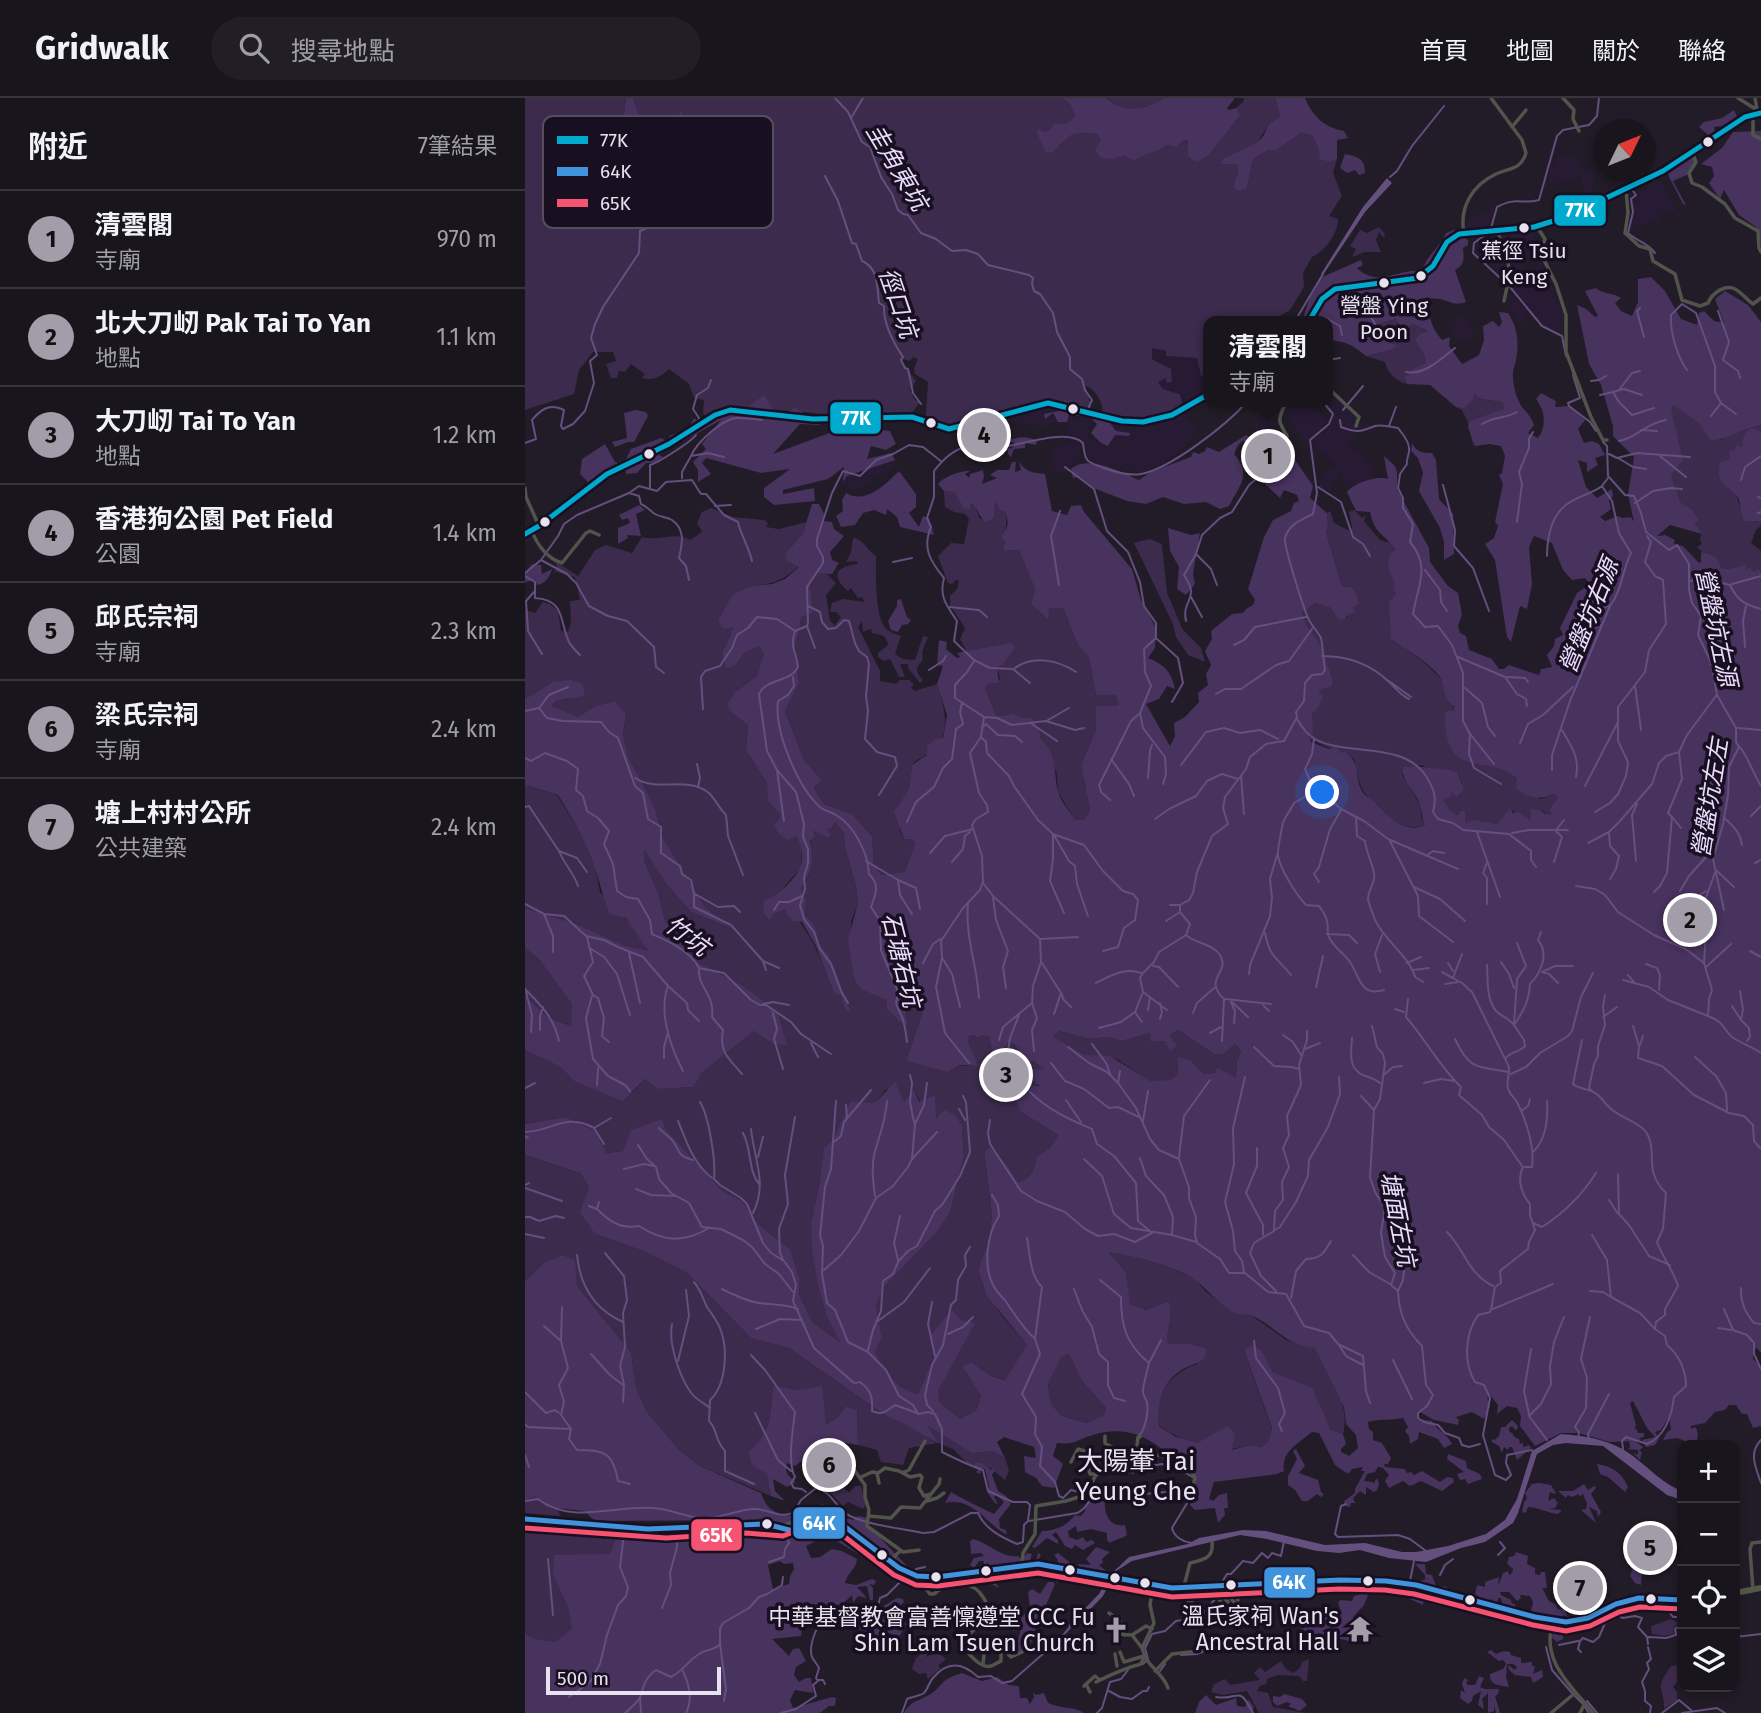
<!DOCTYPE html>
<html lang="zh-TW">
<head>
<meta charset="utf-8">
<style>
	:root { --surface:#19151d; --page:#221e26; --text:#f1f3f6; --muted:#9f9fa4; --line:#37343b; --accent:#a29da9 }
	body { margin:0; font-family:"Fira Sans","Noto Sans TC",sans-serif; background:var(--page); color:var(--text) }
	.controls { position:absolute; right:21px; bottom:21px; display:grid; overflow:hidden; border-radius:14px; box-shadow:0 4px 10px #0003 }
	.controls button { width:63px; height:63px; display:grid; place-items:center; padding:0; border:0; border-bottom:2px solid var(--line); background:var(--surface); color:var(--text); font:35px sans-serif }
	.compass { position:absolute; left:1068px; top:21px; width:63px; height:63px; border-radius:50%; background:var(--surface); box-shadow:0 4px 10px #0003; rotate:47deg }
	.scale { position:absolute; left:21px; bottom:18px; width:175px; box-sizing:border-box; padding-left:7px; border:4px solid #e8e2ef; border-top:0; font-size:19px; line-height:24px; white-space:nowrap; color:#e8e2ef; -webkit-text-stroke:5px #180f21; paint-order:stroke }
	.you { position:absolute; left:798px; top:695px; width:24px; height:24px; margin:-18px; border:5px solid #fff; border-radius:50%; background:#1a73e8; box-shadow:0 0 0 10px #1a73e833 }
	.badge { display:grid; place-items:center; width:46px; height:46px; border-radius:50%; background:var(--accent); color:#111; font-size:23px; font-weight:700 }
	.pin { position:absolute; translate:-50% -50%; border:4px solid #fff; box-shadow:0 2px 7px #0006 }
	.popup { position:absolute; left:678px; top:218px; width:130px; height:91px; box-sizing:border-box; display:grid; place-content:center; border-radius:14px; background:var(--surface); filter:drop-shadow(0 2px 5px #0005); font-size:23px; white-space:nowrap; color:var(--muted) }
	.popup b { font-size:26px; color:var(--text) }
	.popup::after { content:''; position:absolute; left:50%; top:100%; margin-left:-14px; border:14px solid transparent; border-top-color:var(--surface) }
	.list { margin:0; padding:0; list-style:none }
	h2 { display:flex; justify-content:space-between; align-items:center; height:91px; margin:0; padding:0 28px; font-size:30px }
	h2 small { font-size:23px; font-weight:400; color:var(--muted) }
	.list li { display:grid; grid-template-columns:46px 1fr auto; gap:21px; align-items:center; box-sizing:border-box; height:98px; padding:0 28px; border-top:2px solid var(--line) }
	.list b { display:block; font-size:26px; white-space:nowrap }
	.list p { margin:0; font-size:23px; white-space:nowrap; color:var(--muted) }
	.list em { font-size:23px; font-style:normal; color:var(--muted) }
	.icon { flex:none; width:38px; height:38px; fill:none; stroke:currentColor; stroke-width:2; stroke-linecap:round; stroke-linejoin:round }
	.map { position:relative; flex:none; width:1236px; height:1615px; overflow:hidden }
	header { display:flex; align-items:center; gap:42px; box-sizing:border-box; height:98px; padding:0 35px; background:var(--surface); border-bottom:2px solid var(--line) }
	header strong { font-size:33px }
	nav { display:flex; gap:38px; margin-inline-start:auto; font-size:24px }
	.search { width:490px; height:63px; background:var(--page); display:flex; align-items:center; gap:18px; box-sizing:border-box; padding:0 24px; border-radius:38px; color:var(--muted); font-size:26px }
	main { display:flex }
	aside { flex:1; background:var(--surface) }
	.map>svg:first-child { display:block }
	.built { fill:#261b32 }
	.green { fill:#3c2b4d }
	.forest { fill:#48325e; fill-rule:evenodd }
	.water { fill:#654f7e }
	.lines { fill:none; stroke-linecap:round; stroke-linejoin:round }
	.stream { stroke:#654f7e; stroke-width:2 }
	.river { stroke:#654f7e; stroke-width:4.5 }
	.minor { stroke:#51544a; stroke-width:3.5 }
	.secondary { stroke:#525748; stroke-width:6 }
	.bus-1-casing { stroke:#180f21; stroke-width:10 }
	.bus-2-casing { stroke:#180f21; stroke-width:10 }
	.bus-3-casing { stroke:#180f21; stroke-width:10 }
	.bus-1 { stroke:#00a9ce; stroke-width:5 }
	.bus-2 { stroke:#4094de; stroke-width:5 }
	.bus-3 { stroke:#f65372; stroke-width:5 }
	.bus-dot { fill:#e8e2ef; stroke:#180f21; stroke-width:2.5 }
	.labels { text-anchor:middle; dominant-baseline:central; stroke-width:7; stroke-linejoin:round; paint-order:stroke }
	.bus-label { font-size:21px; fill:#e8e2ef; stroke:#180f21 }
	.poi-label { font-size:23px; fill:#e8e2ef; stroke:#180f21; text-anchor:end }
	.water-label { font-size:24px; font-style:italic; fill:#eadcfc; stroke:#180f21 }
	.quarter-label { font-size:26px; fill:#e8e2ef; stroke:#180f21 }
	.key { fill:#180f21; stroke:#564e5f; stroke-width:2 }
	.key-label { font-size:19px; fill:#e8e2ef }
	.line-badge { stroke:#180f21; stroke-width:2.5 }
	.badge-label { font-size:19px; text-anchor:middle; font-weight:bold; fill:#fff }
</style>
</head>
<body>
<header>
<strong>Gridwalk</strong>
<div class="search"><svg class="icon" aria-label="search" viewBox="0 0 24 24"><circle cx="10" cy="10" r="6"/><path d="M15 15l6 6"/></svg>搜尋地點</div>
<nav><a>首頁</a><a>地圖</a><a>關於</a><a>聯絡</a></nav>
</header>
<main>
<aside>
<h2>附近<small>7筆結果</small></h2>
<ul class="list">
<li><span class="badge">1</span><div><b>清雲閣</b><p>寺廟</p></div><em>970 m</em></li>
<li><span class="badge">2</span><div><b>北大刀屻 Pak Tai To Yan</b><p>地點</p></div><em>1.1 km</em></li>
<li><span class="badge">3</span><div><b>大刀屻 Tai To Yan</b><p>地點</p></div><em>1.2 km</em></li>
<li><span class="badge">4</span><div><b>香港狗公園 Pet Field</b><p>公園</p></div><em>1.4 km</em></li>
<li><span class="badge">5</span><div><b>邱氏宗祠</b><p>寺廟</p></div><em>2.3 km</em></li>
<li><span class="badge">6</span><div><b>梁氏宗祠</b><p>寺廟</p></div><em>2.4 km</em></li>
<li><span class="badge">7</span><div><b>塘上村村公所</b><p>公共建築</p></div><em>2.4 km</em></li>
</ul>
</aside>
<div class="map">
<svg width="1236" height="1615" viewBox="0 0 1236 1615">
	<rect width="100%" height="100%" fill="#211c27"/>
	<!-- built -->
	<path class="built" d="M1032,56L1053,61L1057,72L1069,70V88L1066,91L1071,92L1057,100L1059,91L1055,78L1037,84L1023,86L1024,72L1031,63Z
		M1130,81L1135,83L1142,93L1143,99L1157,118L1156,121L1144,112H1139L1133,124L1108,128V105Z
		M966,108L969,111L967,126L964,130H941L946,117L964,115Z
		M1008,132L1009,139L1006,158L997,164L989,161L996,167L1002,181L1006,178L1016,161L1038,214V232L1035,234L1017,227L986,188L987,176L985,163L988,159L984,160L976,136Z
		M971,135L981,158L982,178L967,168L952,152L954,143L963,136Z
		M988,196L1000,210L1001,220L998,224L994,225L982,205L981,198Z
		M937,218L950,231L947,240L933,246L927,232L932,220Z
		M627,249L638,250L641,258L672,260L676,278L683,279V292L657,308L646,292H638L632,283L642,280L646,284L639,266L627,261Z
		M803,287L835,319V323L848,328L834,331L824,348L832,355L839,357L841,363L849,371V383L822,389L814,374L807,393L795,390L794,382L802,372L811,368L799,355L794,356L790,354L787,343L805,329L808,320L806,313L797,304H802Z
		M738,304H769L773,309H778V304H792L791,313L803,321L797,331L780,345L763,316L748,319L745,328L751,346L747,351L741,352L736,346L730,330V320L739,311Z
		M534,308L550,319L572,322L560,333L565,341L578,348L587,344L579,322L609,328L632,327L661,313V319L671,326L674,332L655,352L635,367L616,375L569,364L562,358L557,342L540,334L542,330L538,323L531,324L512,331L509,326H498L488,323L493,317L519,309Z
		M543,342L555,346V364L546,366L544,374L537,376L528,370L526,362L529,350L535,349Z
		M371,357L370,369L337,389L328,393L314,384L322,374L335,380L349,366Z"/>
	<!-- green -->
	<path class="green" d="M0,0H101L98,21L90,26L76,25L70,44L105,48L129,61L169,43L160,29L156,13L144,36L134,45L124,42L116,32V21L108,0H537L545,6L550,18L546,24L535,27L529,26L525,32L519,34L534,48L542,37L553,35L572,36L588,61L599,56L609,63C620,55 632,55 642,47L651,49L659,42L684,57L714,17L711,10L718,4L719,0H750L755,18L743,27L733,44L698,62L712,66L713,73L708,89L722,90L728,61L743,52H752L776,35L787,36L805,64L812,61L808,75L817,98L804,118L813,121C813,136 800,153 787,159L778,175L779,189L765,212L753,219L755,223H684L683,279L676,278L672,260L641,258V253L627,250V261L646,271L647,284L641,285V280L633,284L638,291L654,296C657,301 657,304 657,310C624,323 613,324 578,316C578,304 571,292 560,287L566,308L563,312C537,297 513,306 486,314L481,322C458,323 419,337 401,317L403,284L390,276L389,270L393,261L388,259L385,263L378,261L377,264L391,283L385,292L390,302L395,304L386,316L300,320L290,315L215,309L190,312L181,319L178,315L179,302L169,300L164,286L144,271C136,278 130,283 117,280L120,276L106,266L100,274L94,273L92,280H86L81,266L91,263L88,254H68L54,272L49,296L0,312Z
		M581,0H638C621,13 597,15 581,0Z
		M854,129L860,136L859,140L854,134L851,142L856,154H840L827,159L831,151L825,148L835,132L842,135Z
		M871,221L889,225L902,234L890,242L901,259V265L885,272L883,277L879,280L882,286C870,283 863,275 860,264L841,258L866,252L844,229Z
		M949,294L956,301L977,304L979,311L956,334L953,348L948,346L942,322L937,312L931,309H939Z
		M1144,294L1195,342L1215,332L1216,328L1236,326V333L1234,332L1218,344L1217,350C1212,352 1206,355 1205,361C1202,374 1216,410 1220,424L1236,423V428L1231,432L1226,445L1236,453V474L1233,472L1229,474L1196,470C1191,451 1181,461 1172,449L1177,446L1175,442L1176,436L1170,425L1173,422L1154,403L1137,375L1144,324Z
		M469,325L474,348L445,347L449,330Z
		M419,393L429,394L437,405L450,408L455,421L469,420L470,404L476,413L480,414C485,427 475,442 481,453L494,452L510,491L506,506L538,510L553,547L564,560L571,597H591L595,608L571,609V632L556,667L565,713L558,722H550L533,694L532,676L516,642L514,631L502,619H494L488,615L479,618L471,617L460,590L464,585L475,581L472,568L485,546L442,554L435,541L440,530L425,507V498L432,491L434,483L431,482L427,486L423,485L413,458L426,445L439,446L444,421L440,416L429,414L420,409Z
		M186,410L208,419L240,422L243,426L241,429L254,431L281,424L278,435L260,456L274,468C259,482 248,486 228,488L197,555L210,568L219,555L235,548L240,556L232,578L210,594L208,616L223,627L221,652L242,685L244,703L255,716V721L271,738L277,751L276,770L249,800L248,816L261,810C288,834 297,864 309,896L316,898L321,913L302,855L295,847L290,828L280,817L281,802L276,791C284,779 289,768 287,753C286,744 285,741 287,731L303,740L300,732L310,724L319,735L320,750L331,788L333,805L326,824L330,884L337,892L363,902L383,926L381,916L384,898L390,894L398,913L381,963L400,967L452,968L442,944L444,938L449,937L453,940L457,937H466V949L473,959L484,944L489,946L498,957L496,973L508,963L521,971L503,973L516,987H505L491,981L496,1014L533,1037L525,1050L511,1059C509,1073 507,1080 493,1084L482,1067L466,1050L459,1054L467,1116L464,1143L453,1171L473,1213L502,1247L481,1282L466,1278L446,1264L437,1268L456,1298L452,1311L436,1321L415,1305L413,1293L449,1225L436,1222L409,1259L393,1296C370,1290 361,1274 350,1254L357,1240L351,1208L359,1189L412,1134L425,1115L439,1058L437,1029C415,1022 398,1016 390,993L379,1004L361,991L350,1006L299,1050L294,1089L286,1124L318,1247L288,1225L274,1196L275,1181L264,1152L233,1126L217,1103L196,1092L98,1053L81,1055L40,1019L0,1026V952L37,969L49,983L108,994L120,981L132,991L169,989L175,975L229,933L248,946L191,875L172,864L140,823L134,797L119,762V749L142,787L166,814L203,829L180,809L138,740L130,710L103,658L98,637L101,616L90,603L70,608L53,619L25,608L31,603L45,601L27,584L0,601V512L10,515L18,504L25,506L33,513L36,533L43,534L46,524L45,503L55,502L50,479L29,473L32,470L31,464L53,478L70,452L81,447L107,455L117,439C134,444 150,433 165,442L177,434L172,425L177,414Z
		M829,412L837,420L841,417L839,423L855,442L867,445C876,465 869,518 866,541C891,559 927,578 929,613L983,673L992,681V686L1015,701L1030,696L1033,700L1027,717H1023L1018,713L1007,722L990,716L988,712L972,726L940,725L936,716H928L923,712L919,702L937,686L932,674L910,672L896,667L877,677L896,708V719L900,727C878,737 851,711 839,694C833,686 832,671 829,661L784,641L787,613L795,597L792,544L782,528L777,514L791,505L806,510L821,521L828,510L834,506L832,497L826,489L817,488L801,434L803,428L802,415L805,413L809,425L825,433L827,429L824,414Z
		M328,440C339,441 342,453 351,458C351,475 350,511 358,526C361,533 369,536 376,538L370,556L378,561L390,562L398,538L403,539L397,554L398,561L392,570L393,576L398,582L395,585L383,570V566H375L380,579H374L365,561L359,563L353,559V555L363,547C362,537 356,537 347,535L346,531L338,534L337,523L333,529L355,573V583L371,586L375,582H384L389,586L386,590L390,593L412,586C420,611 429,640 401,657C395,661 391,662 387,667L384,691L374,708L375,733L379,741L388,742L390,746L381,774L357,777L349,767L347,738L327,716L299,706L289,690L297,682L279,662L260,613L274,585L270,547L275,531L276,519L288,515L285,487L292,475H301L311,485L301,497L305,523L310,527L316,519L311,514H305L307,505L318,501L340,504L337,499L333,500L326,490L323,493C304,477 312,468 333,466L331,463L321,464L326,454Z
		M625,441L637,446L642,495L658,532L676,550L680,564L663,557L651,539L647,524L609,445Z
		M0,687L32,697L58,739L70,769L75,794L110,830L123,854L101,848L51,826L0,810Z
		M0,850L13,860L47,906V928L23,919L0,898Z
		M653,932L689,956H698L710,946L716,953L712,963L711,981L692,969L690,975L679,976L665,962L652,960L653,976L646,983H624L592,961L560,957L527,939L534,933L565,941L582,939L597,943L624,935L651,948L643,937Z
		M0,1057L55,1075L64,1089L70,1136L121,1154L161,1174L226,1240L264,1250L363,1319L380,1324L411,1345L400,1325L447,1355L467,1353L480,1360L484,1372L480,1382L465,1370L444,1367L428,1351L413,1345L384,1350L378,1367L356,1364L352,1352L333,1347L332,1312L321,1308L313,1319L301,1327L275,1292L248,1289L245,1318L239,1340L246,1398L175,1368L155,1353L122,1314L111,1290L106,1254L52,1188L37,1157L20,1164L0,1183Z
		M582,1153L597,1155L643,1169L670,1181L680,1193L711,1215L726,1217L761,1242L790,1250C804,1276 826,1305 818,1336L806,1332C794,1307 775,1284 748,1274L737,1253H719L747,1331L743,1344L736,1349L725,1347L681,1357C666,1344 650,1339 634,1327C631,1296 642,1277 672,1266L665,1246H643C641,1230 647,1220 644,1203L621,1212L604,1206L601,1174Z
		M544,1256L557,1283L581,1310L578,1318L561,1325L537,1318L526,1306L523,1286L535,1259Z
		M319,1371L324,1372L330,1378H324L322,1381L316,1380L313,1385L324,1395L330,1388H336L341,1407L338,1411L323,1404L318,1408L301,1390L288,1389L293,1381L298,1385L307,1383Z
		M10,1397L23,1409L33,1412L35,1418L0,1415V1399Z
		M0,1424L94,1433L96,1452L0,1615Z
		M1146,1521L1153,1525L1148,1531L1149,1536L1139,1538L1127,1536L1126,1528Z
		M399,1553L403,1554L401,1559L412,1554L421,1561L414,1567L415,1571L403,1581L401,1575L394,1576L387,1571L391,1560Z
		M784,1561L782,1583H778L774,1578L753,1577L742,1581L741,1586L735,1588L732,1593L743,1595L748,1609L781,1615H734L722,1593L698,1597L686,1594L689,1586L700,1581L705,1587L735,1582L729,1575L735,1569L740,1574L756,1563L760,1570L768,1575L775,1570L777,1564Z
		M1157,1567V1584H1152L1148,1589L1152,1594V1602L1139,1611C1139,1586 1128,1594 1146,1568Z"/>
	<!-- forest -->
	<path class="forest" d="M101,0H108L116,21V32L124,42L134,45L144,36L156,12L160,29L170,28L176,35L169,43L143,59L128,61L105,48L70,44L63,33L76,25L90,26L98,21Z
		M537,0H581C597,15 621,13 638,0H710L702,10L704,12L711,10L715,17L684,57L672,64L663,58V43L659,42L651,49L642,47C632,55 620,55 609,63L599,57L588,61L576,60L570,52L576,42L572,36C543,34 547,35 528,54L521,55L511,33L514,31L519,34L525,32L529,25C538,27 544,26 550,18L545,6Z
		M750,0H780C787,18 800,30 819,33L823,40L812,42V61L805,64L795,61L793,48L787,37L776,35L752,52H743L728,61L722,90L714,93L708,89L713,73L712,66H696L698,61L733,44L739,37L743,27L755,18Z
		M1209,12L1213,21L1200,28L1189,29L1190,36L1183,37L1174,29L1179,24L1197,20Z
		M1236,33V147L1231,129L1214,117L1199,92L1195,101L1184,85L1189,78L1187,69L1176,66L1197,50L1208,34Z
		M820,56C833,59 840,60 840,75L834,77L830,72L822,75L815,70Z
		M1168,56L1170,62L1164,76L1148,83L1161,107L1158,106L1144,79L1143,73Z
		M929,132L943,142V147L938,150C939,160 940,167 930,172L941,204C926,210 921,198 904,201C903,218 906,229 917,242L925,239L924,248L937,266L954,257L959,242L958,228L968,223L974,229L977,224L974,214L983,215C993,230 994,245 991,262C990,267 987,274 988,278C988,288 992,302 997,309C1003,316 1006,319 1009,327L1003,335L1013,340C1022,328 1020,313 1011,301L1016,295L1031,303L1030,309L1044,308L1060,322L1053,331L1059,345L1067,343L1074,346L1080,357L1070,360L1073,367L1062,374V365L1053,362L1061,389L1072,400L1087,391L1088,398L1084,402L1086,411L1075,419L1080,423L1093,418L1097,420L1106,419L1109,424L1103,396L1109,359L1088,338V328L1076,287L1064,266L1052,207L1061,211L1070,219L1073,218L1060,193L1071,190C1079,197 1088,194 1096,200L1090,205L1096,213L1107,218L1113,204V181L1126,179L1140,193L1156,221L1172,227L1174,215L1179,213L1189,223L1199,225L1190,201L1200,193L1223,207L1236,224V327C1218,329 1203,343 1185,342L1174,325L1148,307L1146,312L1158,362L1146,377L1155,404L1167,412L1174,422L1170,425L1177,436L1145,427L1132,438L1140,437L1150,442L1149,446L1158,448L1174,465L1176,464V454C1188,457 1193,458 1196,470L1205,471L1220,467L1222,472L1224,469L1229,474L1233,471L1236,474V1255L1232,1250L1228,1252V1261L1236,1269V1328L1228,1330L1222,1316H1217L1211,1307H1204L1200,1312L1190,1314L1180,1325L1165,1328L1167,1331L1169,1329L1171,1330L1173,1336L1171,1347L1152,1340L1138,1342L1142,1334L1146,1332L1144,1319L1136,1332L1130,1334L1134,1340L1130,1347L1121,1349L1117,1342L1130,1339L1122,1330L1108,1303L1105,1305L1111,1327L1109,1331L1111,1330L1113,1335H1119V1339L1114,1340L1116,1342L1111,1344L1118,1349L1114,1353L1117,1354L1115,1362L1107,1354L1113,1357V1352L1102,1351L1105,1350L1104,1343H1110L1085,1344L1053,1335H1036L1010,1348L995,1328L996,1318L992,1310L982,1308L972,1316L973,1307L965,1297L962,1299L965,1308L959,1321L947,1314L931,1319L934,1322L933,1327L909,1322L893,1313L892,1321L907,1323C913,1334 922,1335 927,1346L919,1350L913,1341L894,1334L893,1341L885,1346L884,1338L880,1333L883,1329L878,1320C865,1323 858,1320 843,1324L844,1331L848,1334V1342L857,1345L866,1360L863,1366H859L860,1369L880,1371L882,1375L886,1374L889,1377L897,1373L915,1384L922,1379L928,1380L929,1384L917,1393L896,1383L885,1388L878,1383L864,1390L860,1383L864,1377L858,1370L853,1369L850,1374L842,1376L839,1383L848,1384V1386L852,1380L854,1386L852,1392L849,1394L841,1389V1397L835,1393L828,1400L830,1405H826L825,1409L820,1408L819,1403L830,1395V1391L840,1373H836L838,1369L827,1371L823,1376L810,1367L794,1335L787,1334C773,1346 756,1353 759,1373L752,1376L689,1384L684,1401L688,1403L694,1397L702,1395L703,1410H699L700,1417L693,1425L690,1410L670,1412L665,1407L671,1377L655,1372C652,1361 643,1356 634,1349C615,1334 591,1329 568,1337C552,1342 549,1347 532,1345L528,1358L538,1366L529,1390L517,1388L511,1380L500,1374L499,1358L511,1360L509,1349L479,1339L472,1344L480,1360L467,1353L447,1355L402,1327L413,1345C395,1336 383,1325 363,1319L264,1250L226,1240L161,1174L121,1154L70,1136L55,1114L64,1089L55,1075L0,1057V1026L40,1019L70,1033L81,1055L98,1053L106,1032L137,1021L140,1031L196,1092L217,1103L233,1126L265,1152L275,1181L274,1196L288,1225L316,1245L302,1219L293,1186L287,1153L286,1124L294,1089L299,1050L309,1041L325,1004L350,1005L370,984L379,1004L389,992L394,1004L410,997L411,1020L419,1012L431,1017L437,1029L439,1058L425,1115L412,1134L359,1189L351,1208L357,1240L350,1254C361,1274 370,1290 393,1296L409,1259L405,1238L427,1212L436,1222L450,1225L413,1293L415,1305L436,1321L452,1311L456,1298L437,1268L446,1264L466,1278L480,1282L502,1247L462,1198L453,1171L464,1143L467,1116L459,1054L465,1049L482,1067L493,1084C507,1080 509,1073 511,1059L525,1050L533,1037L496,1014L485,990L491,981L505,987L515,988L502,977L503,972L520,971L508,963L496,973L498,957L489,946L484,944L473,959L467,957L465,938L457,937L453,940L449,937L444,938L443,944L453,968L434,967L423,974L381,963L398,913L389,894L384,899L381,916L383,926L379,927L362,911V902L337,892L330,884L323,842L333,805L331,788L320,750L319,735L310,724L306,730L301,732L306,736L303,740L287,732L290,738L285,743C290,763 287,773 276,791L281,802L280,817L290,828L295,847L302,855L308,866L325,913H321L316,898L309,896L291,848L277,824L268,823L262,817L261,811L248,816L245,822L238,814L239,802C251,800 273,779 276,767C279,756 276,748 271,738L262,742L253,735L249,726L255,721V716L243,703L242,685L221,652L223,627L208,616L202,606L210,594L232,578L239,556L235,548L219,555L210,568L201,570L197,555L209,529L198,531L193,523L208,496L228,488L247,486L260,481L274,469L262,463L260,456L278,435L287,406H294L299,416V423L307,424L309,431L319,438L305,454L307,462L314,465L307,476L293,475L285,487L288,515L276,519L275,531L270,547L274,585L260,613L279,662L297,682L289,690L299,706L327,716L347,738L349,767L357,777L380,774L390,746L388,742L379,741L369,714L384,691L387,667L402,657V648L410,641L418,640L422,617L412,586L418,568L412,567L414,542L422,544L421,551L432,560L435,559L432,555L486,545L490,549L478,567L472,569L474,585H464L460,590L471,617L479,618L488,615L494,619L507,620L514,631L516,642C533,657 528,673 533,693C535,703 545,713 550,722H558L565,713L556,667L571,632V608H594L591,597H571L564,560L553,547L538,510H524L523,521L506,506L510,491L494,452L480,453L478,448L480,444L476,438C484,430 484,424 480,414L476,413L470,404L469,420L461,424C453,419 454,410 446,406L445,411L439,410L429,394L419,393L413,386C418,379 436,372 445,373L440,376L444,380L445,376L458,372L459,378L457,386L472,380L465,377L472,372H484L487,364H491L490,374L496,372L494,364C501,374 509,375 520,376L527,413L542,417L546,408L556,407L559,414L607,471L616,502L631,530L630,550L623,560C640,567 646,573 650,591L642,588L634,601L621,606L645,648L650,638L649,625L660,619L674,604L673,595L683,587L681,576L686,567L680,553L687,541L686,533L707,516L718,515L721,511L728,507L730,502L723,491L739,439L748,422L766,413L769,405L774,403L772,397L759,392L755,400L741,387L735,377L731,376L737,371L738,364L752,354L768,359L788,388L785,400L802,415L803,428L801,434L817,488L826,489L832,497L834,506L828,510L830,515L824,516L819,522L813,521L806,510L791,505L777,514L782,528L797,550L808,584L807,588L794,592L798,599L791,613L787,614L788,636L784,637L786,644L804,651L812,649L816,655L820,654C838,668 828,677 837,693C839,697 846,701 849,704C862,717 880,737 900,727C897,720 897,717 896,710C893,694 876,686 878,669C895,668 916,670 932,674L939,692L931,699L926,694V698L919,702C923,709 925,715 933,717L936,713H940V725L949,722L972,726L985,710L988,715L993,714L1006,722L1005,712C1014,709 1018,717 1027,717L1024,712L1033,700L1029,696C1014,702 1003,701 991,690L992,681C965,653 920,687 920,617L922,613H929V608C915,597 922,590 915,579C904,564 881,552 866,541L864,504L871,496L868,489L870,485C864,473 858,462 870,452C861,435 850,439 845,414L831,413L822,394C829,385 852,377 863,381L859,358L870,368L872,374V391L904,450L905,464L923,488L933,495L937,516L933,528L935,535L941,538L944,552L967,561L974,571H979L984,567L1014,577L1016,571L1027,569L1022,557L1029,548L1030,541L1038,537L1035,530L1052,495L1065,486L1060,480L1047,482L1038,472L1027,445L1009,438L1004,449L1007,486L1002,511L995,508L986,544L982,539L970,462L960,446L969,440L973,428L970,424L978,386L974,377L977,375L980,358L976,348L964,346L950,348L943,329L945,323L979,311L977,304L956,301L949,295L948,302L939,310L931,309L905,287L882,286L879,279L883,277L885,272L901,265L900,258L890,242L895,236L902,233L889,226L877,231L871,221L844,229L848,235L872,248L866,252L841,258C828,247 820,243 803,242L802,223H777L784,202L795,180L836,162L838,167L832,170C853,190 873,171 894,173L898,171C901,158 916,148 921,135ZM653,932L689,956H698L710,946L716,953L712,963L711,980L692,969L690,975L679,976L665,962L652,959L653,976L646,982L625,983L585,958L560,957L528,939L534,933L565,941L582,939L597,943L624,935L626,937L625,943H640L645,953L652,948L644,937ZM583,1154C603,1156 655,1170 670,1182C682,1191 699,1211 712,1216C717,1217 723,1216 728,1218C754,1231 757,1245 790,1250L819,1309L821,1326L831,1337L833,1350L824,1358L816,1354V1351L821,1346L818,1336L806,1332L787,1290L748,1274L737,1253L729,1247L719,1252L747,1330L743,1344L736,1349L725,1347L707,1352L710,1336L703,1328L672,1345L651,1339L634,1328C632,1305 637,1282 660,1270C667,1267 673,1265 680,1260L682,1251L665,1246H643C641,1229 648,1222 644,1203L621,1212L605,1206L601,1174ZM544,1256L557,1283L581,1310L578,1318L561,1325L537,1318L526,1306L523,1286L536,1259Z
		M239,297L254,321L270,309L295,327L275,326L248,356L323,328L365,333L371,346L361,352L346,348L342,361L366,355L370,362L322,378L318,384L319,369L303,381L258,392V396L289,390L290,403L249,407L239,399V390L265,371L236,375L181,360L177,365L186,376L173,384V372L168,364L181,351L177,346L196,322L148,349L144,338L163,331L169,320L178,328L197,316L217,313Z
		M540,302L558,315L573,313L577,323L582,321L591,333L605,335L604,338L590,337L583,348L576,345L566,335L572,326L565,319L544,317L542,324H533L528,315L520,321L519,316L534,313Z
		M111,312L121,314L123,318L109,344H103L90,349L87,344L102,340L99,315Z
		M477,329L475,340L478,344C491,340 499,336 512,343L511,347L500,345V350L489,351L486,359L483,356V353L478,352L487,350L490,346L487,344L480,348L474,345L473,331Z
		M1227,330L1236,333V423L1220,424C1214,415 1217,405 1212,398C1201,386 1190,385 1195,364L1204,362L1205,352L1209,353L1212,347L1217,349C1218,341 1218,333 1227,330Z
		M721,337L726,341L732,340L733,346L718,343L713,347L709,356C727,376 715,387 704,408L695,411L681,404L659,406L638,399L621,406L602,403L571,391L554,379L548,380L546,371C564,356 596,374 614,382L626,374L666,359L668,354L674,356L680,353L682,349L694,354Z
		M136,340L142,343L141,345L145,350L134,357L138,359L129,365H121L112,375L101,376L100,367L87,372L81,383L72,386L70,391L60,398L59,391H65L62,383L55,376L57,361L80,346L90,364L94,365L101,361L106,351Z
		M887,345C891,354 898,355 907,355L911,362L914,401L928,416L929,456L919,462V444L915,430L894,393L898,375L893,360L886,353Z
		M374,373L391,396V409L384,415L394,429L398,418L404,420L409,437L375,429L372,419L362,411L361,417L349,412L338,415L330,427L316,429L311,418L318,413L317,402L321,395C340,407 361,386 374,373Z
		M114,407L120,412L111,416L116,438L102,437L103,440L93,446V430L105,425L103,420L97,422L94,417Z
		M643,430L666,437L675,435L668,476L670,486L661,497L652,491L654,469L645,453Z
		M7,466L16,467L17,476L27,471C25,479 20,486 12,487L10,482L0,484V475Z
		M376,501L382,519L386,522L383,526L377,527L373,534L366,532L363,523L372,508V502Z
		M46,582L57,586L60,593L58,598L31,603L26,608L53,619L70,608L90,603L101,616L98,637L103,658L130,710L138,740L180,809L206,830L166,814L142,787L119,751V762L134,797L140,823L172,864L218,888L252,913L262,947L248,946L229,933L176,975L169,989L132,991L120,981L98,1003L49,983L36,969L0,952V898L23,919L46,928L47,906L13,860L0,850V810L51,826L101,848L123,853L101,820L85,816C78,800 75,784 69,768C61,742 47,720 33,697L0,687V601L27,584Z
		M37,1157L50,1162L52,1188L106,1254L111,1290L122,1314L155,1353L175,1368L236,1395C243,1413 249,1415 268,1418L271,1415L277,1418L289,1408L299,1406L321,1420L328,1422L333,1418L343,1420L341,1425L383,1469L388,1471L385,1473L328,1429L314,1422L296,1421L265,1426L237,1422L70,1423L59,1413L21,1409L18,1403L10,1398L0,1402V1183L20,1164Z
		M248,1288L274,1292L297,1288L301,1327L313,1319L321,1308L332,1312L333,1347L308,1343L304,1351L286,1360L283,1369L278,1362L270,1368L262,1365C259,1375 263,1378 271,1384L262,1389L248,1381L250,1393L260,1403L246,1398L242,1376L227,1367L224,1354C247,1332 245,1319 248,1288Z
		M987,1322L993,1328L991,1333L987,1328L984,1330V1333L988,1336L989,1339L994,1341L995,1346L998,1345V1349L1004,1347L1006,1350L992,1362L987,1349H984L983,1352L979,1349L977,1355L974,1348L967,1344V1341L970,1342L974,1338L976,1329H980Z
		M771,1351L780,1368L774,1375L793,1382L796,1394L799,1396L796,1399L792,1396L783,1403H777L770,1392L763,1387V1378L772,1361L768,1353Z
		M923,1356L941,1363L942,1370L955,1376L957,1381L943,1386L940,1381L935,1382L932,1376L939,1374L922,1361Z
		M451,1365H456L466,1372L470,1371L467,1377L473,1393L481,1398L486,1406L474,1421L475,1430L481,1432L482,1437C462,1427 448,1398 420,1405L426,1394C441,1403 453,1408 469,1416L479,1404L471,1397L469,1399L473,1406L470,1405L462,1394L464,1389L460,1371L457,1370L455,1376L451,1374L453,1372L449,1368Z
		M1072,1366C1087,1368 1097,1375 1103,1389L1100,1394L1083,1379L1075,1376Z
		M586,1384L583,1390L588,1395L585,1402L580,1404C579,1416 585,1430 600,1427L602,1437C597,1441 590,1441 585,1445L582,1442V1435L566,1431L552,1434L551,1428L543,1433L544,1439L552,1442L558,1439L561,1444L567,1442L570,1445L558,1452L550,1447L547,1451L540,1448L531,1434L527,1437L533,1442V1446L522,1440L510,1450L507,1449L517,1433C530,1433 542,1428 550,1417L556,1418L560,1413L561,1406L566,1400L565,1392L573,1391Z
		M1014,1385L1026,1387L1031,1395L1030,1396L1025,1394L1023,1403L1029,1400L1033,1405L1030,1410L1024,1411L1037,1412L1033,1416C1022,1415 1013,1409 1003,1409L1001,1415L997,1414L999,1404L1002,1401L1000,1395L1007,1386Z
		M1059,1386L1063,1392L1069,1388L1071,1390L1066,1396L1076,1414L1073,1419L1072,1413L1064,1409L1071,1425L1056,1412L1061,1411L1062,1406L1058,1396L1054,1399V1396L1047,1399L1043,1397L1041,1400L1033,1393H1048Z
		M237,1429C284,1439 309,1414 348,1455L335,1457L310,1442L295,1441L281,1448L286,1460L295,1459L307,1451L317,1453L332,1461C332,1470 322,1475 320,1485L331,1487L347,1481L351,1483L349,1487L344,1486L348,1490V1502H345L342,1488L332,1489L342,1500L333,1498L328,1505L327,1497C309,1517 298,1503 280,1510L276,1538L247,1541L264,1558L268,1551L274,1550L281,1563L271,1569L269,1577L274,1584L281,1580H286L288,1595L270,1592L265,1602L268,1610L307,1599L311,1600L310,1608H304L295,1615H0V1536L9,1541L30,1544L47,1531L43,1509L28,1476L29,1457L85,1456L92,1437L84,1432ZM255,1463L259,1466L268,1465L269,1471L265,1478L264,1486L248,1491L243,1467Z
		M448,1441C464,1445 476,1460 493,1458L497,1461L502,1455L507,1456L505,1462L511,1463L513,1455L516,1457L513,1462L532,1465L533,1462L529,1457L533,1455L552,1470L544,1468L536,1481L531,1485L529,1473L518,1477L502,1474L496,1481L493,1474C483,1472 475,1471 468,1479L474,1490L460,1483V1480L465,1477L466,1468L462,1465V1476H457L459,1463H454L449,1470L445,1467L449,1460L459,1458L456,1455L446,1456L445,1443Z
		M571,1449L585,1454L577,1461L578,1465L574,1467L581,1473L578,1478L569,1481L568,1484L563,1480L560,1484L556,1482L558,1479L545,1477L554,1471L553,1466L566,1467L561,1461Z
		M991,1454L1003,1458L1002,1466L1010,1470V1476L1015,1477L1016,1474H1020L1022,1490H1017L1024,1503L1030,1506L1033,1511L1040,1512L1042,1518L1054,1517L1053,1525L1044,1526L1046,1521L1038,1517V1541L1032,1544L1027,1540L1028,1529L1034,1528L1033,1525L1022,1521L1026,1527L1022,1530L1014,1521H1011V1524L1008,1520L1005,1521L1003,1516L1010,1517L1006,1514L1008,1504L1005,1498L995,1497L996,1500L992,1503L984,1494H975L976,1497L986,1502L987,1506L989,1505L993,1512L999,1517L996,1521L992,1518L983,1516L987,1510L985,1508L982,1510L978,1508L976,1500H973L972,1507L968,1506V1501L962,1504L950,1496L952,1487L960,1489V1484L974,1479L973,1488L978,1475L983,1473L984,1477L987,1475L988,1470L985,1469L982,1465L984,1459L989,1458Z
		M1119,1457L1121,1462L1134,1458V1468L1131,1473L1128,1466L1123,1469L1121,1476H1117L1116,1487L1110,1485L1105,1478L1108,1469L1111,1470L1112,1467L1118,1468L1117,1465Z
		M890,1466H900L901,1476L907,1477L911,1488L922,1489L923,1495L907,1493V1499L899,1500L898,1507L885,1501L886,1497L890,1499L891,1495L881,1482L884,1481L892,1489L895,1483L904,1480L900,1481V1477Z
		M523,1484H528L530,1486L519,1512L523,1523L511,1529C506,1544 505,1556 487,1554L492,1547L496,1530L488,1533L489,1525L505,1512L503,1494L507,1491L515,1496Z
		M841,1494L843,1497L839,1507L828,1519L832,1533L828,1544L807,1539L805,1534L811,1526L802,1532H797L798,1534L801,1533L806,1540L797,1544L776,1535V1531L790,1527L802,1518H806V1514L812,1510L817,1518L813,1504L816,1502L827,1503L829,1498Z
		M372,1500L378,1501L379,1504L376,1507L381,1527L374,1539L359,1533L356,1536L366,1541L346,1548L334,1530L324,1531L314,1525L327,1520V1514L331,1511L336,1515L357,1509Z
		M966,1552L971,1556L979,1553L985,1554L986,1557L996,1560V1565L1007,1564V1568H1010L1008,1576L1017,1572L1018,1579L1008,1585L1006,1579L990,1577L984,1572L983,1567L990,1572L992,1569L988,1566H982L981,1579L984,1589C975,1587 964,1588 965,1576L978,1571L981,1566L978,1562L974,1563L962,1554Z
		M437,1575L457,1583L472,1579L484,1587L494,1588L495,1600H502L505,1606L509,1599L508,1594L511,1597L519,1595L523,1605C536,1611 548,1608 559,1615H379C386,1603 391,1604 402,1598C417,1591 414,1581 437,1575Z
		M954,1578L959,1580L955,1589L960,1591H974L973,1596L970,1598L975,1615H971L969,1607V1613L963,1615V1595L957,1601L959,1611L953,1607L956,1593L948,1598L947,1603L943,1606L935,1600L936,1592L940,1595L937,1586L939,1580L943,1582L941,1585L943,1587H950Z
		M759,1596L777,1601L782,1607L775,1613L763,1608L766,1606L762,1604L752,1608L748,1604V1598L755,1599Z
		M681,1597L691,1607L711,1600L712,1608L720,1609L723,1601L729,1609L727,1615H670L674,1604Z"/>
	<!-- water -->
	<path class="water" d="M862,80L867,85L840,114L798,177L796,176L838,109Z
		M1036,1336C1062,1338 1087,1342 1108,1358C1124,1370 1138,1386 1157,1393V1402L1142,1397L1078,1348L1041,1345L1028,1347L1012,1356L993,1415L988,1425L960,1444L936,1450L901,1464L864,1460L835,1452L814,1455L792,1453L742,1441L715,1437L607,1463L585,1477L604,1459L663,1446L674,1440L718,1432L741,1433L800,1447L840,1445L877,1454H891L923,1448L961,1436L980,1422L992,1401L1007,1353Z"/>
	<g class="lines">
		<!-- stream -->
		<path class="stream" d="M310,0L323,14L337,44L345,49L356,79L367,96L373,112L378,116L383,117L396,135L411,141L427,153L441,152L453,156L463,167L504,177L508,180L507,186L509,193L515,196L528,215L532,234L545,259V271L557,281L560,292L567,302L563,311
			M326,20L338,0
			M1101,74L1109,80
			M300,78L313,103L327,145L331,146L337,163C354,170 352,190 354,205L359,208C358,226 368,244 378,259L376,262L380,270L383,271L388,295L396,306
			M865,79L872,73L887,48L919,8
			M1108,93L1111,97L1106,101L1108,114L1103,135C1111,143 1124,145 1130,155
			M966,130L972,109C993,98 996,107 1014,102L1032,38L1038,32L1064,27L1072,18L1074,0
			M960,137L949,145L948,155L985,189L1017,228L1037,238L1041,258
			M840,209L859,241
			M1115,210L1112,213L1119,239
			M1193,213L1204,244L1198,262L1213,273L1215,280
			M799,219L815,228L817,237
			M770,223L798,176
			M802,262L815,260
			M1162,272C1152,258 1145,235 1146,217L1157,206L1171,215L1190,268V294L1196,305L1186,318
			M881,274C899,278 917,260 930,250
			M1048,277L1055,300L1043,305L1044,308L1065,324L1071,333
			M1066,283L1074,282L1081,278
			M1094,292L1107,275L1115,273
			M1088,294L1099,291L1117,297
			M1075,297L1088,294L1094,304L1107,317L1129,310
			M1196,305L1211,316
			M818,312L838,288
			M815,322L816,329C832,335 835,334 850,328C856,326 867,329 873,330C877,335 884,343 884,350C885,356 881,360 882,366L875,376L873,390L878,400V410L888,426L885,444C906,469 893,486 888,516L900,529L913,528L927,547L938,575V623L945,636L944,656L949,670L976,686
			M173,324L174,320L168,311L172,297L183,290L186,282
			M957,326C969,318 980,321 992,314
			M864,328L871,309
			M1116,332L1132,333
			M1094,343C1112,340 1119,326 1141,322
			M1078,344L1082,348L1083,378
			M0,345L11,341L7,322C16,311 25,305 39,312L36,328L38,331L48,326L60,313L69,285L65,263L72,257L66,240L70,226L78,209L114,155L115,133L124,129L121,111L123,96L137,76V56L142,47L155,37
			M1084,356L1092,360L1112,355L1165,359
			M166,358C172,344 198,320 213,320C221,320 229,321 237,322
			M1135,358L1161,379
			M1093,360L1108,369L1121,371
			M540,369L569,391L582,433L603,454L615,484L619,508L631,525V540L619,551L620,574L626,588L615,615L606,623L574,687L576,694L585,702
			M1084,379L1100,397L1109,398L1116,415L1121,434L1144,452L1152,447L1164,466V492L1167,505L1176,518L1173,537L1186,564L1192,597L1211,630V644L1214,649L1204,669L1203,697L1198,726L1188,761L1199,812
			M157,380V374L166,358L183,355L199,359
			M1216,382L1220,369L1236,358
			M918,387L930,432L929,448L948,470L964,513
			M793,389L816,404L828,439L838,446L845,458
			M125,390V367C133,365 167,343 171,337
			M104,395L114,388L132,393L141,384L167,382L176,396H181L199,417L213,424C216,438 224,449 227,463
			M1233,399L1236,400
			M1110,405L1128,393L1146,390L1157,391
			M190,408L206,407
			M1233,415L1236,414
			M992,424L997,386L994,374L1004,350V341L1008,334
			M671,456L686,471L692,487
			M1022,458C1022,438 1027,413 1047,403C1057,397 1068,395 1077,388
			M16,462L33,438L39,426L52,417L104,395L114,398L116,406C123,409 125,413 130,416C135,419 142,419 147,422C161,432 157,446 154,460L161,468L164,482
			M368,464L387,460
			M900,472L915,492L916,504L922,513
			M0,475L16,462L42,476L51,485L64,508L83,518L102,523L129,549L131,569L139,575
			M0,478L10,484V500C41,502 34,523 44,544C46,548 51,553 55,557
			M1165,483L1182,481L1205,487C1212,502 1220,507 1236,511
			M1207,486L1236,478
			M534,487L526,438L535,413
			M9,494L1,503L3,533L17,556
			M666,499L677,519
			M283,508L295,514L297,524L303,531L311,530L319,522L324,523L330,545L334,553L342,559L344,566L341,598L343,613L340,641L352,654L370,659L372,668L354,697
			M424,509L454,512L462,519
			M1058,517L1083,508
			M661,523C656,501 676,502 659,477L671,456L677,437L695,420L707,414L724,387L730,382L729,374L737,368L746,367L765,349
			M282,528L290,550
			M632,541L653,560L658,585L647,604
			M1043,544L1062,532L1076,527
			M709,547L719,542L730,529L781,519
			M1220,549L1218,523L1221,508
			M797,558C822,558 844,565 863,583C871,590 874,596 884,601
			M933,559L980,579L992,596L1001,601L1002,608
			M490,570C508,557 533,562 551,574
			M404,572L418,563L421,558
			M268,579L269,588L263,597L253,603C249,633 273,690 296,710C301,713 306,714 311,717C329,727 343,755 344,776C355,787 351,795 346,809L355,823L356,852L374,896C368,907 373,908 377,919C380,926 381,937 382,944
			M982,579L1000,580L1003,584
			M864,583L886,599
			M505,585L488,571L465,570L449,562L429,543L432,523C421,507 414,498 419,480C405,463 397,450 406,429L402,420L409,399V373C416,364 428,352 440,349C449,347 458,352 467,351C490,349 540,329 558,345C560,364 561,364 579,370C590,374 605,378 616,376C647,370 701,327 722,304
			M1110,588L1116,632
			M940,590L957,605L963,629L970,638
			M691,596L700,591H716L751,567L764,563L787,531
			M14,610L22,620L38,623L76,624L84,634L93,640L110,688L118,695L123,721L136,729V755L155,768L157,776L166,782L169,796V809L206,827L238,863L254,870
			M178,611L176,579L180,573L195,568L207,550L212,537L223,530L232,519L252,521L270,533
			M0,613L14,610L24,597L43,589
			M615,615L618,630L640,659L641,676L638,686
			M459,619L472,620L487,627L521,623L550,632L559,630
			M772,621C776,628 783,637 790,641C822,659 876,642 901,678C909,691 912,699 908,714L913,721L928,725L938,732L984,736L1006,753V762L1011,769
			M523,622L544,610
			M507,626L532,643
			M457,629L461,626L473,637L490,638L497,644
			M1213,630L1236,632
			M1037,632C1046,648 1055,659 1051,679
			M946,637L969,666
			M457,640L461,644L462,655L484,678L489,688L513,722L528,736L559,747L578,773L598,793L608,796L613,802L610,822L599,830L593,849L578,853
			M789,641L787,656L780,671L786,685L816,711L839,723L863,741L933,771
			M995,645L1003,626L1018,617L1048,589
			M1215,649C1224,661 1228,675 1236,688
			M0,660L6,663L20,655L42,663L53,671L51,692L58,698L62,713L73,720L84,733L79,746L88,766L92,793L101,799L113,801L125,822L127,836C143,843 166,853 174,870L199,875L226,902L235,907H241L266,924L276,936L306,956
			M586,661L604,686L609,698
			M172,666L175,680L173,689
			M656,667L681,634L699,630L715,635L735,632L753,641
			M252,672L271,694L279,726L278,739L283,751V765L279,779L280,791L275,807L279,821L289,834L295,851L306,866L316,893L323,905
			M1027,672V657L1045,603L1085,508C1097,492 1097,473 1106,455L1094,435L1087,403L1077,388L1083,380
			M716,678L719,716
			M110,680C132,695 161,677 184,695C190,701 194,710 201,717L203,738L218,777
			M623,680L625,653L627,647
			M786,685L783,697L769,705C766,712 760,718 758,725C757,729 752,754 753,758C756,773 771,796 781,807L794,808C797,812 801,818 802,823C804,829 801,833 804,839C809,850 819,855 825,864C835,879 835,899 859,892
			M1060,688L1093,624
			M0,709L4,708L34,753L52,760L62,774
			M1070,714L1085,705L1093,696L1101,678L1103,664L1093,643V609L1120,574L1124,552L1141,526L1138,482L1130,478L1120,464L1126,444L1122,438
			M1226,718L1236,708
			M831,719L832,738L840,743C841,754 847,764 849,775C851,784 843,792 843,801C844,807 848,816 850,822C860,843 884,858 890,879L898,884
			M1171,719C1178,696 1178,680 1202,670
			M1148,720L1156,730
			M1199,720C1208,727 1216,736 1217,747
			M630,721L644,711L671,698L682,683L697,676L713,681
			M259,723L252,672L242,653L234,596C241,580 265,585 273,569C272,554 264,550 270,533L282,528L283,525L282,489L298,465V459L292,448V441L307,395L318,373L335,378L351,362L368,356L384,347L398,349L417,364
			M382,724L391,704L409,689L418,670L427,661L431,631L438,626L435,614L437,605
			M1031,732L1039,722
			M1031,732H1043
			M952,734L975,799
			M987,735L1004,732H1030L1037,739L1029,764
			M1084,735L1085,748L1094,758L1091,771L1085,781
			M528,737V762L525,783L539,815
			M529,737L544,763L550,768L552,786L563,818
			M865,743L893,798L894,818L928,844
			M1063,745L1084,734L1094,724L1127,686L1134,665L1141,658L1154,654
			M34,753C39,766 49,775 53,788
			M405,755L420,738L448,731
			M901,758L908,753L919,755
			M341,763L373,782L375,797L387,816
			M1111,763L1107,717L1112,706
			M427,764L438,751L440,738L445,734
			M1230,765L1236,762
			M373,782L391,790L395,811
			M794,784L789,776L794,769L805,731L816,712
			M458,785L468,798L515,841L516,864L508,888L507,905L512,920L507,932L509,953
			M1051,788L1070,791L1080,797L1093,814L1129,837L1162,852L1179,865
			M889,789L915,801L940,823
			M1155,793L1164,778L1189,750
			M1129,794L1135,788L1142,775L1147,719L1143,715L1157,681L1154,654L1162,637L1191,598
			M170,796L193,809L209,808L215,814
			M468,800L471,822L483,853L478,869L481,890
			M1170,800L1181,793
			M443,805C440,841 452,865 454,900
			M0,806L19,816L39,818L61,838L79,842L93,849L118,859L143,888L162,905L163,912L174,923
			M962,806V780L958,775L962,764
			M645,807H654
			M249,812L254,804H264L277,798
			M1166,815L1180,802L1191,772L1209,789
			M19,816L28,838V854
			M641,823L655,814
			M1181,834L1179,865L1187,892L1184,901L1183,918C1202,925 1198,934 1210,941C1219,946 1227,949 1236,955
			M740,835C745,861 752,859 766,877
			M802,836L824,837L832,845
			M661,837C671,846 687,845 695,857C706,875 677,880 699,901L697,943
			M62,839L68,864L59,878L68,897L73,900L79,920L77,938L84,944
			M516,841L553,839
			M66,851L79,859L92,876L105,917
			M1225,853L1236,859
			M104,855L115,905
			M937,856L928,880L937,885L947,894L984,969C985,976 981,983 983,990C984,996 989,999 992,1004C1001,1022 1010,1049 1007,1069H1000
			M418,861L427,876L435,909
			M238,863L241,872
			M976,864L984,876L989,890
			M398,865L408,846L415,841
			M517,865L536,895L529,916
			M882,865L896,859
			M923,865L928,873
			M1121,866L1132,870L1135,877L1134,892
			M962,867C963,881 961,901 971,913C977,919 984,920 989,927C999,913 1004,902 1005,886C1017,874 1024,855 1013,842L1016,834
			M628,868L634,869L653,889
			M1181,869L1206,846
			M174,870C172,889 190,896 187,919L198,932C194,955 203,959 217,976
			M888,872L904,870
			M855,874L850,856L857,837
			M917,874L928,880
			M1017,874L1030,868H1048
			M1017,874L1024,876L1033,885
			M724,876L725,867L745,818L747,800L745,781L752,757
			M1103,877L1109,884
			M1098,882L1124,889L1143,902L1183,918
			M571,885C584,878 600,869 616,875
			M920,886L933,884
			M143,888C133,915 146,950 158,973
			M791,889L798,858
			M0,891C16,907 29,920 34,943
			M1215,893L1218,911L1216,922L1224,930L1225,939L1222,943
			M1,894L7,917L6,934
			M618,894L642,912
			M537,896L538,901L546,909
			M67,898L61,920L68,961L83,978L100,987L105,993
			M700,901L746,906
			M883,901L881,919C901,942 915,969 936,989L934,997L957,1017L964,1029L979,1042L997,1068
			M706,903L723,919
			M706,904L710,913L709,925
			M635,905L637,914L635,921
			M238,906L248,904L264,907
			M738,907L744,913
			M1207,908L1216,922
			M870,911L879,914
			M623,912L625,899
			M610,914L617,924
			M248,915L252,931L249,941L258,971
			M668,915L672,905L689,890
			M1078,919L1092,909
			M847,928L852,949L858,956L860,965L855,1001L849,1012L845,1079L850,1094L860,1110L856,1135L860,1159L870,1175L866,1187L873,1193C874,1216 881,1232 897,1248L901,1287L908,1297L902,1308L893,1315V1320L899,1324L913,1327L920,1335L934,1340L937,1347L944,1349L955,1346
			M1108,928L1114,948L1113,960L1137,968L1169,997L1204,1015L1219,1018L1228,1027L1229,1043L1236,1051
			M574,930L596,924L610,914L618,894L615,880L618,875L629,864L634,854L661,837L665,826L655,814V807L664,802L668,795L672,774L687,738L703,726L698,710L700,699L721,671L725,659L741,646L759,643L772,619L771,614L779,603L780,585L787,577L797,576L800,572C798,562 798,549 796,540C793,534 787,528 784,522C779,512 758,446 760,440C764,426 776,422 788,416L792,395L785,342L804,326L808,316L798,304
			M15,932V918L18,909
			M685,935L696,929
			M758,937L768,944L776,957
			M827,940C826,954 823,971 838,977C845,980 849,980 855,985
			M930,941C945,973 952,968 984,974
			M474,942L478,929L507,905
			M1057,942L1048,986C1054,991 1061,990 1068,994C1076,997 1078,1004 1084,1009C1094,1020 1112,1022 1121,1034C1134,1053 1117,1072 1141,1095L1138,1131L1132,1144C1138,1160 1148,1172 1153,1188L1140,1211V1217L1131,1224L1130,1231L1140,1238L1142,1247C1154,1257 1161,1272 1161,1288L1149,1299C1147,1317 1140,1339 1122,1346L1101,1339L1097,1343L1098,1351
			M286,945L293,959
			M567,946L581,965L586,978
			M1115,947L1118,938
			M543,949L564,965L582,974L593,985L611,1010L625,1041L634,1052L654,1061L664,1089V1100L671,1119L670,1137L672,1145L695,1161L704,1175H720L743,1194L761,1196L779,1228L804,1235L813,1246L838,1258L841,1293L845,1305
			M729,949L749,968L766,969L774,971
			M780,951L795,945
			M483,953L485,940L494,917
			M1170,959L1191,978L1201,995L1202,1012
			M139,960V949L143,934
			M981,960C986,953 994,955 1000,948L999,942L989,927L992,881L1001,868L992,845
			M444,965L420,935L411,889L417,860L416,843L438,810L455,792L458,784L457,758L447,727L451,721L463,714L462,707L454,695L445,655L456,639L459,619L430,600V587L442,574L449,563
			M526,965L540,983L559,991L584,1010L593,1009L614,1019
			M860,976L868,969L877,968
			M986,976L1001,969L1015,955L1043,938L1047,933L1056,899L1068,875
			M385,977L387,985L385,1004L389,1024
			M593,985L595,973
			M899,985L916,981L929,983
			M72,987L73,970
			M0,990L10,985
			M1067,993L1064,990L1069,966L1073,958V948L1080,927L1078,909L1080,897
			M505,994C523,1012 544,1021 567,1031L572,1046L589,1058L611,1085L613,1123L626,1134
			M836,998L849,1012
			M541,1002L556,1024
			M175,1004C184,1019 191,1063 189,1081L195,1087L216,1100L222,1106L238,1145L246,1155L259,1163L267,1174L271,1187L268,1203L289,1250L329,1285L335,1284C346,1292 348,1299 347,1313C358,1318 361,1313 370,1307L392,1315
			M321,1007L322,1020
			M434,1011L440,1022
			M996,1013L1003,1008L1005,1001
			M465,1022L463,1035L465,1046L496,1093L512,1103L540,1114L560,1131L573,1138L589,1136L610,1144L627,1135
			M153,1023C162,1045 168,1065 187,1080
			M618,1023L623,993
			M69,1030L79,1046
			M134,1030C138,1035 144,1038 148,1043C156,1055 151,1057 168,1062
			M226,1031C229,1061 243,1086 228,1115
			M0,1034C26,1034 40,1014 69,1030L86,1020
			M218,1035C227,1052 223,1073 234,1086
			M0,1038L3,1040
			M309,1044L316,1038L319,1024L346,992
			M113,1047L122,1061L131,1069L134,1081L146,1095L164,1105L177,1129L196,1131L218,1142L227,1149L240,1166L254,1176L268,1194
			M732,1050V1068L721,1095L738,1127V1137
			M1009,1053C1021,1041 1023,1020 1022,1003
			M233,1059L238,1039
			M654,1059L659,1018L685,982
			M615,1060L621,1078L639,1097L648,1119L647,1136
			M387,1061L412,1034
			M559,1061L577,1078L589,1116L606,1130L647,1137L671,1144
			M998,1069C992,1081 996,1096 1005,1106V1117L1010,1132L1004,1144L1003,1151L975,1173L976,1185L970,1189L966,1212L965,1214L953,1217C940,1236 938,1264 950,1284L959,1287L965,1300L958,1337L970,1377L981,1382L986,1377L981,1365L982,1357L1007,1352
			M99,1071L119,1066L129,1068
			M1093,1076L1094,1116L1104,1127L1124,1158L1145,1167
			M0,1087L4,1085
			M0,1090L37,1103
			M111,1091L126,1097L151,1098
			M467,1097L473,1107L474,1118C462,1136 458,1167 468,1187C471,1194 478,1199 482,1205C490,1217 498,1230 509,1240
			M350,1098C348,1083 346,1068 350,1053C355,1036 361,1021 362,1003
			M1084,1102L1093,1116
			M74,1104L72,1111C85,1124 95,1131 114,1128C138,1144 159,1145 184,1130
			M64,1108L72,1111
			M0,1119H5L14,1123L31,1118L39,1120
			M1008,1125L1017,1129C1039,1115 1057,1097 1071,1075
			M750,1132L755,1129L771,1104L783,1078L784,1062L803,1029L815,996L814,979
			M922,1134C940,1152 942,1175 968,1188
			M0,1136L19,1140
			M1067,1137L1082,1162L1086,1199L1115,1215L1130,1231
			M502,1140C505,1156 505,1178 517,1189L510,1241L515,1256L497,1296L511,1319L510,1336L517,1349L515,1368L530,1384L534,1398L538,1400L546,1392L569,1398
			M80,1155L99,1178L102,1202L98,1215L100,1249L95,1268L99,1287L98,1304
			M52,1157C55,1188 69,1211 98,1224
			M828,1157L844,1174L865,1186
			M258,1162L255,1155L254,1131L263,1106L260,1077L270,1019
			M373,1162L369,1145L375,1118
			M299,1172L316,1157L334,1133L351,1100L368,1088L383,1069L387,1061L390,1026L399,1007L402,985
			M719,1174L717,1163L710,1153L708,1133L700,1104L709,1066L708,1030L720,979
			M575,1182L596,1199C596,1228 601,1246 624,1265C623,1270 617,1291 618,1294C618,1298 622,1302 622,1305C624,1314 620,1331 614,1338
			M169,1184C176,1192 177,1199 182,1209C187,1217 193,1223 196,1233C203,1252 201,1288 185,1302L184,1323C194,1333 188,1340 200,1353V1373L229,1386
			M1216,1190C1215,1204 1220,1214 1229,1225L1236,1226
			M197,1191C209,1197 221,1203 234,1205C248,1207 260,1206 273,1211
			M549,1191L557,1212L567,1229L574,1256L583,1264V1287L589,1300L600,1303
			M751,1193L736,1178L725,1155L729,1145L749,1133L750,1113L758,1102L757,1084L764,1069L758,1050L764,1037L762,1018L776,987L774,967L782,942V933
			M873,1193L878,1182L883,1137
			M1065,1193L1078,1194L1084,1198
			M766,1200L771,1173L781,1161C796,1161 799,1155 806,1143
			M407,1204L403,1226L410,1258
			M968,1211L1028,1186
			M1199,1211L1208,1232L1222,1237L1229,1245V1256L1236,1271
			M353,1223L379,1204L405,1170
			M147,1226C143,1245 155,1281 167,1296C171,1301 180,1306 185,1310
			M19,1228L36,1243L43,1270L34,1287L39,1304L36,1317L46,1331L44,1341L52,1352C79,1352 88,1354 93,1383L105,1386
			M1193,1230L1206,1232
			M231,1231L255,1221L277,1222
			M423,1236L438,1229L448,1219
			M36,1243L37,1209
			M729,1243L731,1260L753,1290L760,1315L754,1326L757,1333
			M814,1247L821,1258L838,1267
			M343,1252L348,1232L356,1213L358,1183L368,1176L373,1164L383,1153L392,1148L410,1113L417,1107L435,1078L445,1054L441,1004L438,998
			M66,1256L85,1277L98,1287
			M226,1257L240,1272L270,1314C268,1331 262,1365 270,1379L266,1385L269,1390L277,1391L281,1394
			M868,1262L887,1301
			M153,1263L164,1218L161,1192
			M624,1265L636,1242
			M0,1294L21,1315L30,1312L34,1315
			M408,1313L402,1307L400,1297L407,1267L418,1247L426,1207L431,1202L433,1182L441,1168L440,1157L445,1149
			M230,1315L253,1362L266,1373
			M1004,1316L999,1293L1006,1251
			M0,1326L3,1329L46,1331
			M1053,1341L1054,1334L1050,1329L1061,1310L1062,1280L1056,1261L1065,1219
			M1022,1342L1004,1318L1016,1306L1026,1286L1025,1268L1029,1244L1039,1219
			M1064,1342L1063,1336L1084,1296
			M1236,1342C1223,1355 1231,1370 1236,1385
			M612,1351L619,1356V1366L626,1368L637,1366L648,1369
			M0,1357L4,1369
			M653,1370L669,1380
			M0,1403L13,1401C46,1427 90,1407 128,1410C144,1411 159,1418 175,1420C192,1422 211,1412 228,1411C242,1410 255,1422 269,1414L276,1402L291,1390C307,1393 311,1411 325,1418C347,1428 375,1430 398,1435L409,1434L446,1415H453C460,1431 476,1439 492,1446L498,1444L499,1427L503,1423L505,1407L502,1404H488L463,1393L458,1372C443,1367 431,1361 417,1354V1331L410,1316L403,1314L393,1316L388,1307L374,1298L361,1272L343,1254L323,1244L310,1212L302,1205L297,1176L298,1148L295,1137L300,1089L306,1071L311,1003
			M821,1406L816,1408L810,1436L813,1439L873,1437L885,1441L901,1453
			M504,1423L552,1415C562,1411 564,1400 572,1396C582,1390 594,1396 605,1397C621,1398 653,1387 664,1402L647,1430C649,1439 658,1444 667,1445
			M973,1457L980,1450L975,1444
			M23,1461L28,1517
			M244,1464L259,1459L260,1451L264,1445L260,1433
			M391,1471L400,1469
			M915,1477L920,1467L928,1461
			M791,1480L816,1478
			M410,1482L427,1480
			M885,1483L889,1463
			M697,1484L702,1476H706L718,1463L728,1465L737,1455L743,1460L747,1455L756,1458L759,1443
			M1149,1508L1145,1515L1148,1519H1153L1157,1525L1150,1531L1151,1536
			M137,1510L146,1487L145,1475L152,1449V1437
			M1123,1539L1141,1540L1157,1535
			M1210,1539L1236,1536
			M195,1546L201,1591L199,1603
			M1034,1547L1053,1543
			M1021,1549L1027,1572L1047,1595
			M1123,1549L1126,1561L1122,1565L1124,1571L1117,1584L1120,1593V1603L1126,1608L1125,1615
			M1056,1554L1053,1551L1055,1543L1058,1540L1068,1544L1074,1539L1080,1525L1094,1518L1098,1520L1110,1518L1117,1520L1113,1529L1122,1539L1123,1546
			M656,1557L672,1556L680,1553
			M618,1566L623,1561L620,1550L627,1536L640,1533L651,1523L663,1521L672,1526H679L678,1515L691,1500L694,1489
			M158,1573C164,1586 168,1602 161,1615
			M635,1573L640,1566
			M293,1582H298L300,1586
			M584,1593L595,1599L607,1601L618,1593H622L624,1589
			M1050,1598L1058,1606
			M44,1599L65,1584L75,1566L82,1537L93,1507L101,1498L103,1489L95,1469L99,1435
			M691,1599C716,1603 712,1585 728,1615
			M115,1600L116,1615
			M1062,1603L1072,1615
			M1060,1609L1064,1615
			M100,1615C105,1610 114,1604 116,1597C119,1586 121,1579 131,1572L146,1579C158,1573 163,1563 174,1556C181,1551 189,1553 195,1546V1530L198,1525L224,1510L234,1499L242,1496L257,1487L258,1479
			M256,1615L271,1611L291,1598L288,1587L293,1583L291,1580L294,1570C292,1566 289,1563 287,1559C283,1548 292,1528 298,1519L305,1517L318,1522L322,1518L321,1512L328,1508L336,1514L353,1508L355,1500L362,1497L380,1479
			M377,1615L382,1601C387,1599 395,1598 399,1595C403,1591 404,1584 408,1580C423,1562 438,1565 453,1579L466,1578L477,1585L487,1583L535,1541L546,1528
			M572,1615L577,1610L585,1584L596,1581L603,1572
			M1137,1615L1154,1602L1166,1612
			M1157,1615L1192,1610L1200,1615"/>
		<!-- river -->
		<path class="river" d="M546,1528L576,1497L586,1478"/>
		<!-- minor -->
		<path class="minor" d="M1038,0L1049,12L1048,21L1054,33
			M1213,0L1232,12
			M1230,0L1232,12
			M1228,18V37L1236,41
			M987,29L1001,12
			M1167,54L1171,64L1164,75L1167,85L1177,89L1200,106L1210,120L1233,133L1234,150L1236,154
			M1101,92L1103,115L1100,135L1114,148L1125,151L1128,163L1150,176L1157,202L1175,208L1183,205C1187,195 1200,186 1210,191C1216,194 1222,202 1228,206L1236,200
			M1012,129L1020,141L1016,152L1017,158L1031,186L1041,217V254L1066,319L1078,342H1082
			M972,132L982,160L985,175L979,203
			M939,135C934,110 947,87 971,76C984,70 996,72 1001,55L997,42L966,0
			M802,289L834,319L831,328
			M761,347L762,338C751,320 754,321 761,304
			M0,390L1,399L14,428
			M7,433C12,447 23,461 37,465L61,435L65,433L74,437
			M580,1338V1345L593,1353
			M615,1339H613L612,1348L620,1356L638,1358L648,1368L663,1370L670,1379L666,1399
			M592,1354L611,1367L608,1374L595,1369L598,1359
			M546,1364L553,1351L563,1354C568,1361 561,1369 565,1376H572
			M379,1374L384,1372L400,1343
			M352,1375L354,1385
			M291,1376L296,1381L302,1383L318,1368L327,1369L340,1387V1399L344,1412L342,1428L378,1454L394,1452
			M336,1379L347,1374L353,1375L360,1370L374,1373L385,1379L395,1377L397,1379L394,1390L399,1398L406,1396
			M402,1403L412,1400L419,1395
			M344,1418L366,1420L376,1409L395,1410L414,1386L415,1381
			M365,1463L375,1453
			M497,1466L498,1455L510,1436L511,1408L541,1403L554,1399L564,1389L571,1377L581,1372L593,1353L612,1348
			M402,1479L401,1491L405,1496C415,1495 406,1497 414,1492C429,1482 449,1484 458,1499C462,1505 465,1512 462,1520C455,1534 446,1525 440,1549C443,1556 456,1571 466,1568C470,1567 473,1564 476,1563V1554H481L486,1559L497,1554
			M628,1488L625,1507L629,1525L617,1550C621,1569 638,1574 643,1590
			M659,1488L665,1465C677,1462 689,1461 687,1444
			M710,1488L713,1503
			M657,1490L658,1500L668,1505L677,1516
			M1228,1492L1225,1451L1227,1445L1236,1444
			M700,1494L710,1505
			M697,1498L703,1504
			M698,1507L694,1501L700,1494V1488
			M584,1515L595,1523L599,1537
			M1028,1523C1015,1563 1046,1587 1068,1615
			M593,1536L607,1537L621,1528L627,1531
			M607,1537L617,1550
			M595,1554L599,1564L619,1558
			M590,1556L592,1568
			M458,1567L459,1556
			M630,1573L647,1556L675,1553L695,1543
			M571,1584C585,1577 600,1570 616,1566L618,1561
			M561,1586L565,1594
			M559,1588L570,1578L575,1582
			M1026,1615L1050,1595
			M1055,1615L1060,1605"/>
		<!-- secondary -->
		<path class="secondary" d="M784,223L797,201L810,191L893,180L908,168L922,144L934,136L1009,129L1041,119L1138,73L1220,19L1236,15
			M0,436L14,428L56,394L82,376L144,346L190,317L205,312H221L288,321L387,319L424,331L523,305L597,323L618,324L647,317L684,296
			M0,1421C46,1427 94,1431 140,1431C173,1432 240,1417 268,1433L276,1428
			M258,1429L268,1425L276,1428L299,1425L319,1428L337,1440L374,1470L392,1478L412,1479L513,1466L628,1488L647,1490L815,1482L861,1483L891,1487L1010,1519L1041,1524L1063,1520L1091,1506L1114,1500L1157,1502
			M1210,1495L1236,1490"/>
		<!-- bus-1 casing -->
		<g class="bus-1-casing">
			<path id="bus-1" d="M784,223L797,201L810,191L893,180L908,168L922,144L934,136L1009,129L1041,119L1138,73L1220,19L1236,15
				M0,436L14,428L82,376L144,346L190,317L205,312L288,321L387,319L424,331L523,305L597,323L618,324L647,317L684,296"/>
		</g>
		<!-- bus-2 casing -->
		<g class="bus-2-casing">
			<path id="bus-2" d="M0,1421L123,1431L241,1426L268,1433L276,1428L294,1425L319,1428L374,1470L392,1478L412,1479L513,1466L647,1490L815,1482L861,1483L891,1487L1010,1519L1041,1524L1063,1520L1091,1506L1114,1500L1157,1502"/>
		</g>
		<!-- bus-3 casing -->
		<g class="bus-3-casing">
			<path id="bus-3" d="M0,1430L141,1440L221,1435L258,1438L268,1434L276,1437L299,1434L316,1436L369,1477L391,1487L413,1488L513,1475L647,1499L815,1491L860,1492L889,1496L1008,1527L1041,1533L1065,1528L1094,1514L1115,1509L1157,1511"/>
		</g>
		<!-- bus-1 -->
		<use href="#bus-1" class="bus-1"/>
		<!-- bus-2 -->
		<use href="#bus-2" class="bus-2"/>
		<!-- bus-3 -->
		<use href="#bus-3" class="bus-3"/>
	</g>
	<!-- icons -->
	<defs>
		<g id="temple-bare" transform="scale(2.1)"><path d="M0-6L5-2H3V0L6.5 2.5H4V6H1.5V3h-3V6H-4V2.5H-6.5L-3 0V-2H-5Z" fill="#a29da9" stroke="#180f21" stroke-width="2.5" paint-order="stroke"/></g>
		<g id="church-bare" transform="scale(2.1)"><path d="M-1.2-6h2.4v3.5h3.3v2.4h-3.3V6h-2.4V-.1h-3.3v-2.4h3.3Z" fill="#a29da9" stroke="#180f21" stroke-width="2.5" paint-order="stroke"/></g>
	</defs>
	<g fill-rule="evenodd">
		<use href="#temple-bare" x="835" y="1531"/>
		<use href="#church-bare" x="591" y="1532"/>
	</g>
	<!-- markers -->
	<g class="bus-dot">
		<circle cx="1183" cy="44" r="6"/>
		<circle cx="999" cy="130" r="6"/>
		<circle cx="896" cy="178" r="6"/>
		<circle cx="859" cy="185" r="6"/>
		<circle cx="548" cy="311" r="6"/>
		<circle cx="406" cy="325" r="6"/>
		<circle cx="124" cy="356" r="6"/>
		<circle cx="20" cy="424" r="6"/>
		<circle cx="242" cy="1426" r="6"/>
		<circle cx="357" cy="1457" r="6"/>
		<circle cx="545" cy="1472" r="6"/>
		<circle cx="461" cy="1473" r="6"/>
		<circle cx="411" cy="1479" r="6"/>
		<circle cx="590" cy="1480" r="6"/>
		<circle cx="843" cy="1483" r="6"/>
		<circle cx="620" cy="1485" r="6"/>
		<circle cx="706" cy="1487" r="6"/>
		<circle cx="1126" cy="1501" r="6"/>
		<circle cx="945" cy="1502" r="6"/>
	</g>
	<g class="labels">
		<!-- bus labels -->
		<g class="bus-label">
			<text x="999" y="153">蕉徑 Tsiu<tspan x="999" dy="26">Keng</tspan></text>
			<text x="859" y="208">營盤 Ying<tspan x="859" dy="26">Poon</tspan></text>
		</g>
		<!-- poi labels -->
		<g class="poi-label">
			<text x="814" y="1518">溫氏家祠 Wan's<tspan x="814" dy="26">Ancestral Hall</tspan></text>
			<text x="570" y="1519">中華基督教會富善懍遵堂 CCC Fu<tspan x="570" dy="26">Shin Lam Tsuen Church</tspan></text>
		</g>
		<!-- water labels -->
		<g class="water-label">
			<text transform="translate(372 69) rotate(59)">圭角東坑</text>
			<text transform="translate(373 205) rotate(71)">徑口坑</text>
			<text transform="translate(1064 518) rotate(-68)">營盤坑右源</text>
			<text transform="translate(1191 529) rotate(78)">營盤坑左源</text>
			<text transform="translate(1185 700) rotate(-81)">營盤坑左左</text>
			<text transform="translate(162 838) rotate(36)">竹坑</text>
			<text transform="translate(376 862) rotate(76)">石塘右坑</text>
			<text transform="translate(873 1121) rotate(79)">塘面左坑</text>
		</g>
		<!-- quarter labels -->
		<g class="quarter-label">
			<text x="611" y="1363">大陽輋 Tai<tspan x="611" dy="30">Yeung Che</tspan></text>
		</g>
	</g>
	<!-- legend -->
	<rect x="18" y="18" width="230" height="112" rx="10" class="key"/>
	<rect x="32" y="38" width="31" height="8" fill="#00a9ce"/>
	<rect x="32" y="69" width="31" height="9" fill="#4094de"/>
	<rect x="32" y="101" width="31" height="8" fill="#f65372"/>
	<g class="key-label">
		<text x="75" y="49">77K</text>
		<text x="75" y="80">64K</text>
		<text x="75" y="112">65K</text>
	</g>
	<g class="line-badge">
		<rect x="1028" y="96" width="54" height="33" rx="7" fill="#00a9ce"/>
		<rect x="304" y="303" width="53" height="34" rx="7" fill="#00a9ce"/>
		<rect x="267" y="1408" width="54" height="34" rx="7" fill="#4094de"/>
		<rect x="165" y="1420" width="53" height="34" rx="7" fill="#f65372"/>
		<rect x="738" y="1468" width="53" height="33" rx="7" fill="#4094de"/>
	</g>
	<g class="badge-label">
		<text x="1055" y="119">77K</text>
		<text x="331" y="327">77K</text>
		<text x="294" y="1432">64K</text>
		<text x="191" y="1444">65K</text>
		<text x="764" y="1491">64K</text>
	</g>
</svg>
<div class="controls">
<button>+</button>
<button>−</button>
<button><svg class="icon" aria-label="locate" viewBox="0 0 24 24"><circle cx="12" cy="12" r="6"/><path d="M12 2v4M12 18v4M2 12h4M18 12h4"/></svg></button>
<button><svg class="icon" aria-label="layers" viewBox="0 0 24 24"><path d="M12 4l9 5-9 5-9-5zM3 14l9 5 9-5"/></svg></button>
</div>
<svg class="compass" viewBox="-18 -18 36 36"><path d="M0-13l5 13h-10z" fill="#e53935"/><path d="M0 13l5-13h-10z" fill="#9f9fa4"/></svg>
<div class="scale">500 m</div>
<div class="you"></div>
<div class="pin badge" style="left:743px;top:358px">1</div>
<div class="popup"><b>清雲閣</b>寺廟</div>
<div class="pin badge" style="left:1165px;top:822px">2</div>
<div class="pin badge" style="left:481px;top:977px">3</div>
<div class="pin badge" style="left:459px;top:337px">4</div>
<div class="pin badge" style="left:1125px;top:1450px">5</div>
<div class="pin badge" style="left:304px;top:1367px">6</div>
<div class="pin badge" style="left:1055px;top:1490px">7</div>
</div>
</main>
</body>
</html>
